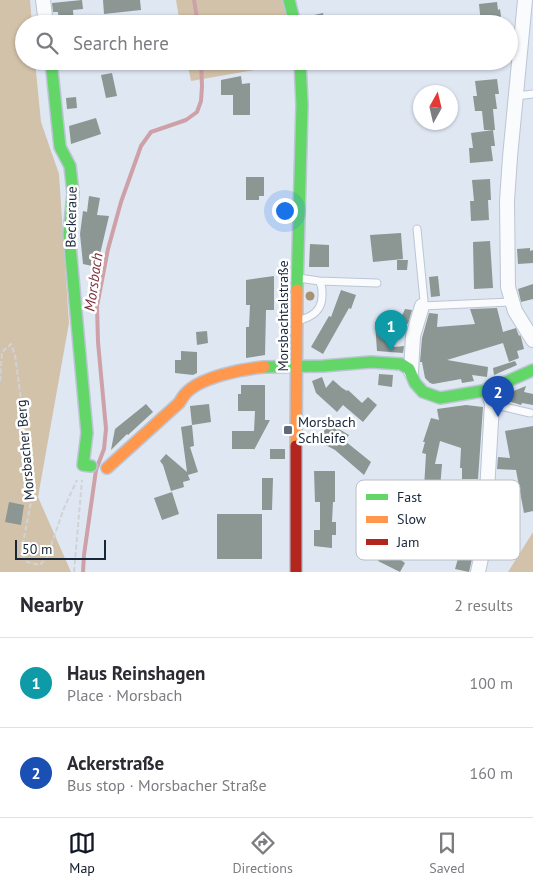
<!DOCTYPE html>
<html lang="en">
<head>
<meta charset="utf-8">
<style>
	:root { --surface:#fff; --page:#f2f2f3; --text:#2b2b33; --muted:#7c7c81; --line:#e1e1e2; --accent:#111827 }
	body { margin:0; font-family:"PT Sans",sans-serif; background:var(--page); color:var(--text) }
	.compass { position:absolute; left:413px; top:85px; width:45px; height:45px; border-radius:50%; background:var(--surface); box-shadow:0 1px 4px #0004; rotate:8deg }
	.scale { position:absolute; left:15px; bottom:12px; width:91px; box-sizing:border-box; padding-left:5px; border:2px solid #182639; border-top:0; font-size:14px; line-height:18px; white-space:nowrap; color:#182639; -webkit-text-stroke:4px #fff; paint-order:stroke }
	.you { position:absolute; left:284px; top:210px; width:18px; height:18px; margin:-12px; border:4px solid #fff; border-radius:50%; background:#1a73e8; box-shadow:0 0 0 8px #1a73e833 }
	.badge { display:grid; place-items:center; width:32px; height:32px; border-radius:50%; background:var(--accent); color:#fff; font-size:16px; font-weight:700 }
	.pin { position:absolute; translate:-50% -41px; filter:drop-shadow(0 1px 2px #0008) }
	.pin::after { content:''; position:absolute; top:26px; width:18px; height:15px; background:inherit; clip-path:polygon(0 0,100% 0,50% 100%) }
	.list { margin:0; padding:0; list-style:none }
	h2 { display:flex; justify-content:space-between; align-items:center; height:65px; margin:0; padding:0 20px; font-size:21px }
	h2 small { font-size:16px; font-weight:400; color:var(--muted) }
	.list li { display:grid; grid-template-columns:32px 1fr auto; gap:15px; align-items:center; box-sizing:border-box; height:90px; padding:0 20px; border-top:1px solid var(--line) }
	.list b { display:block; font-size:19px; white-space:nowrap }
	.list p { margin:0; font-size:16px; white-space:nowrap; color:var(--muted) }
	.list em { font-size:16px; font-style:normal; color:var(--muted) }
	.icon { flex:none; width:28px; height:28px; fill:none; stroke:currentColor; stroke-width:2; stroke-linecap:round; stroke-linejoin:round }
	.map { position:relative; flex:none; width:533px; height:572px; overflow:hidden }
	.search { position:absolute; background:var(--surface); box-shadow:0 1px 4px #0004; left:15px; right:15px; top:15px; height:55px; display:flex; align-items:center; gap:12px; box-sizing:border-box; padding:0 18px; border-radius:28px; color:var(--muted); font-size:19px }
	.sheet { height:245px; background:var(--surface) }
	nav { display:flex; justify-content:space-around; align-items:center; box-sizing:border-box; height:70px; border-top:1px solid var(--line); background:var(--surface); font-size:14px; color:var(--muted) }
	nav a { display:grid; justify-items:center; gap:2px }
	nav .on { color:var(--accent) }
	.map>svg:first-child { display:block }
	.forest { fill:#d3c2aa }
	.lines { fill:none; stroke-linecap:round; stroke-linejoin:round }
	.stream { stroke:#cea1a8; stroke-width:4 }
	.building { fill:#8c9692 }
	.lane-casing { stroke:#bbc5d4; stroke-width:9 }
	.street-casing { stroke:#bbc5d4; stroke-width:16 }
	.fast-casing { stroke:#bbc5d4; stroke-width:14 }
	.slow-casing { stroke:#bbc5d4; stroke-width:14 }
	.jam-casing { stroke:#bbc5d4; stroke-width:14 }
	.path { stroke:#d0d3d6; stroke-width:2; stroke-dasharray:5 2.5; stroke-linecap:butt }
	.lane { stroke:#fafbfd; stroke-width:7 }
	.street { stroke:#fafbfd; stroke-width:14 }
	.fast { stroke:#63d668; stroke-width:11 }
	.slow { stroke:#ff974d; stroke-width:11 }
	.jam { stroke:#b3261e; stroke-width:11 }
	.tree { fill:#a49374 }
	.poi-dot { fill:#5e6a7a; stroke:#fff; stroke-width:2 }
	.labels { text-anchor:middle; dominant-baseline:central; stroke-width:5; stroke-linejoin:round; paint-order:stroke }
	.street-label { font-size:14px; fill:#182639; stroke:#fff }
	.poi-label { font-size:14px; fill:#182639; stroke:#fff; text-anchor:start }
	.water-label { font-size:15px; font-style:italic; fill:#7e2d38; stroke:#fff }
	.key { fill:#fff; stroke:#babec4; stroke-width:1 }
	.key-label { font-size:14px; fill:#182639 }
</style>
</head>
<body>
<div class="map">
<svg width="533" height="572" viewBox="0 0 533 572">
	<rect width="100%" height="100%" fill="#dfe7f3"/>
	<!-- forest -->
	<path class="forest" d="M0,0H30L32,24H24V61H35L41,122L59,174L69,323L38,497L71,572H0Z
		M176,0H284L289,24H180Z
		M187,61H294V63L191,81Z
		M533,532V572H508Z"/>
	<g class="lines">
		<!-- stream -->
		<path class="stream" d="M194,0L198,24
			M83,572L84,555L96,470L104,449L106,429L98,342L97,306L108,249L121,202L141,146L151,132L186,120L197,112L201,101L202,86L201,61"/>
	</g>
	<!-- building -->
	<path class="building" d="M82,0L83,9L73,10L74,24H59L58,12H53L52,3Z
		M103,0H140L141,10L104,14Z
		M497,2L498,10L500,9L502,24H481L479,4Z
		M323,13L325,24H306L305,17Z
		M112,73L117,96L106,98L101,75Z
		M241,76L242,84L250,83V115H233V95H221V80Z
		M497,79L499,94H495L497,109H493L495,130H493L495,146H491L493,161L470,163L469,148H473L471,133L493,130H484L482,111H475L473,96H477L475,81Z
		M76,97L77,108L67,109L66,98Z
		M96,118L101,134L71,144L69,126Z
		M246,177H264V196H259V200H246Z
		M490,179L491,200H488L489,220L471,221L470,201H474L472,180Z
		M89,196L100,198L97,215L109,216L97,267L83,264L80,234L83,211L87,212Z
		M401,233L403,259L373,262L370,235Z
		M490,241L493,288L474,289L473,242Z
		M310,244L329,245V267H309Z
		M530,248V251L533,250V263L518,264L517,249Z
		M397,260H408L407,270H397Z
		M274,276V310H266L265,355L246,358V327H249L250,305H246V280Z
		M438,276L440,296L431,297L429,277Z
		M533,284V299L521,302L518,289Z
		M341,290L356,295L351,309L349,308L323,354L311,347L329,316L331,317Z
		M497,308L503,332L516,328L519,336L520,335L521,337L524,349L517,351L519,358L509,362L503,343L447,360L488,367L487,377L472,375L474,381L462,383L461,379L433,384L430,383L425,378L422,362H420L422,338L429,313L438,314L437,327L475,324L470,309Z
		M405,309L412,310L408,324L400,320Z
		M393,321L394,347L404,346L403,353L377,351L375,322Z
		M207,331L208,343L197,345L196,332Z
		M181,351L197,352V373L193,375L175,373V360H181Z
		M515,361L517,365L494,375L493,368Z
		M379,374L393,375L392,387L378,385Z
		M322,377L326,388L333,380L342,388L347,391L348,390L362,403L368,397L377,405L363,422L343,405L337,412L316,393L312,381Z
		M241,385H265V420H270L254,450V449H232V431H254L255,411H238V394H241Z
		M526,386L524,392L533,394V405L522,403L521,405L501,399V396Z
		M146,404L153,412L128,435L127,434L111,450L115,429Z
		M209,404L211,422L192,425L194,446L190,447L198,472L188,475L190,480L183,482L184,487L171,491L163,465L160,461L166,454L187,472L181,427L192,425L190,406Z
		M466,405L483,407L478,479H462V468H460L461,448L440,441L435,464H442L440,489H424L421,504L411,501L415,486L424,488L426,454L422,453L425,442H423L431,418L439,420L437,409Z
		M329,423L349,435L345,441L371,462L364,475L335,450L318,441Z
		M533,426V511L524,513L516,470L497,469L498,457L510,458L505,431Z
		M270,449H285V459H270Z
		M314,471H335V502H333L332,522H336V535H332V548L314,546V530H320V502H315Z
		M262,478H273L272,510H262Z
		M172,492L179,514L162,520L154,498Z
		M9,502L24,505L21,525L5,522Z
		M217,514H262V559H217Z
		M392,534L409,543L401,560L405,563L400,572L378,561Z
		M459,555L472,559L469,572L455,569Z"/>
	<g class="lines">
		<!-- lane casing -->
		<g class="lane-casing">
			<path id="lane" d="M516,96L533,94
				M417,229L424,301L422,306L511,302
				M319,281L377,283
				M297,321C313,317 323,310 322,293C322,288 322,286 319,281L299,278
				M492,404L530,413"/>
		</g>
		<!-- street casing -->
		<g class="street-casing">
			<path id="street" d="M43,0L46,24
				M525,0L510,157L507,201L508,287L515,311L533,340
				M411,372L413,336L422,306
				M478,572L484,544L492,404L488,390"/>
		</g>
		<!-- fast casing -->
		<g class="fast-casing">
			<path id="fast" d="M289,0L295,24
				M51,61L60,147L70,166L73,193L69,234L87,433L83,465L91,466
				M297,290L302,105L300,61
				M264,367L323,366L371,362L401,364L409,369L415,383L423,392L440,398L488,390L533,370"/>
		</g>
		<!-- slow casing -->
		<g class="slow-casing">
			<path id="slow" d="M296,446L297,290
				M107,468L179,403C181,400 183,396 186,393C201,377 242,369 264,367"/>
		</g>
		<!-- jam casing -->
		<g class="jam-casing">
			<path id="jam" d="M296,572V446"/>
		</g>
		<!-- path -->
		<path class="path" d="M0,381L2,352L11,344L15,355L27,444L32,497L21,553L27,562L40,565L47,557L64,508L77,480
			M74,572L82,480"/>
		<!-- lane -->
		<use href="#lane" class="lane"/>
		<!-- street -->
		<use href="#street" class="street"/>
		<!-- fast -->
		<use href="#fast" class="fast"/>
		<!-- slow -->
		<use href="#slow" class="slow"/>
		<!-- jam -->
		<use href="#jam" class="jam"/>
	</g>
	<!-- trees -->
	<circle class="tree" cx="310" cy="296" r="4.5"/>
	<!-- markers -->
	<rect class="poi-dot" x="283" y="425" width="10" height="10" rx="2.5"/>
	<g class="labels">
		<!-- street labels -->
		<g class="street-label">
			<text transform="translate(71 217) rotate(-89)">Beckeraue</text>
			<text transform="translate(283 316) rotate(-90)">Morsbachtalstraße</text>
			<text transform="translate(25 450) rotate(-95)">Morsbacher Berg</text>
		</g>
		<!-- poi labels -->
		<g class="poi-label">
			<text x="298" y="422">Morsbach<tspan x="298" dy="16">Schleife</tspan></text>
		</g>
		<!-- water labels -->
		<g class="water-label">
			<text transform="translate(93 282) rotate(-82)">Morsbach</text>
		</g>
	</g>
	<!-- legend -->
	<rect x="356" y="480" width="164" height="80" rx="8" class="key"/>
	<rect x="366" y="494" width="22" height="6" fill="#63d668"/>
	<rect x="366" y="516" width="22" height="7" fill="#ff974d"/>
	<rect x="366" y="539" width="22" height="6" fill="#b3261e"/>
	<g class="key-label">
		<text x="397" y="502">Fast</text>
		<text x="397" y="524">Slow</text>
		<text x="397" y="547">Jam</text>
	</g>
</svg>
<svg class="compass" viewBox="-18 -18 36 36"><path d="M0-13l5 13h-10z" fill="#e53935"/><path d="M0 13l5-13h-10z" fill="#7c7c81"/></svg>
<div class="scale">50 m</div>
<div class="you"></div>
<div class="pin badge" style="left:391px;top:351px;background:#0f9aa8">1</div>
<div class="pin badge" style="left:498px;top:417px;background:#1a4fb4">2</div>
<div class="search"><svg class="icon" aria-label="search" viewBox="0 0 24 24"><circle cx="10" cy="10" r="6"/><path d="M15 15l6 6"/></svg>Search here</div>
</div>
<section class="sheet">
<h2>Nearby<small>2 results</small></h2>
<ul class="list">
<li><span class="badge" style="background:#0f9aa8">1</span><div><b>Haus Reinshagen</b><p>Place · Morsbach</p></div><em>100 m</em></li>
<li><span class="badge" style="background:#1a4fb4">2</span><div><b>Ackerstraße</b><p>Bus stop · Morsbacher Straße</p></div><em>160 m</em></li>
</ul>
</section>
<nav>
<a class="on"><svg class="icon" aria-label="map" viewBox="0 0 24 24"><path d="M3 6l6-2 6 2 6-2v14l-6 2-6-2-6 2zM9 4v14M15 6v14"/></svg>Map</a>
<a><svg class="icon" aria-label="directions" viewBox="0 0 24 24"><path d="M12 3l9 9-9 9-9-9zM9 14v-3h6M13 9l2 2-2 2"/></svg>Directions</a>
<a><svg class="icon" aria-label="saved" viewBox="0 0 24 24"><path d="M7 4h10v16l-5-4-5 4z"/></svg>Saved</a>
</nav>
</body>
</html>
